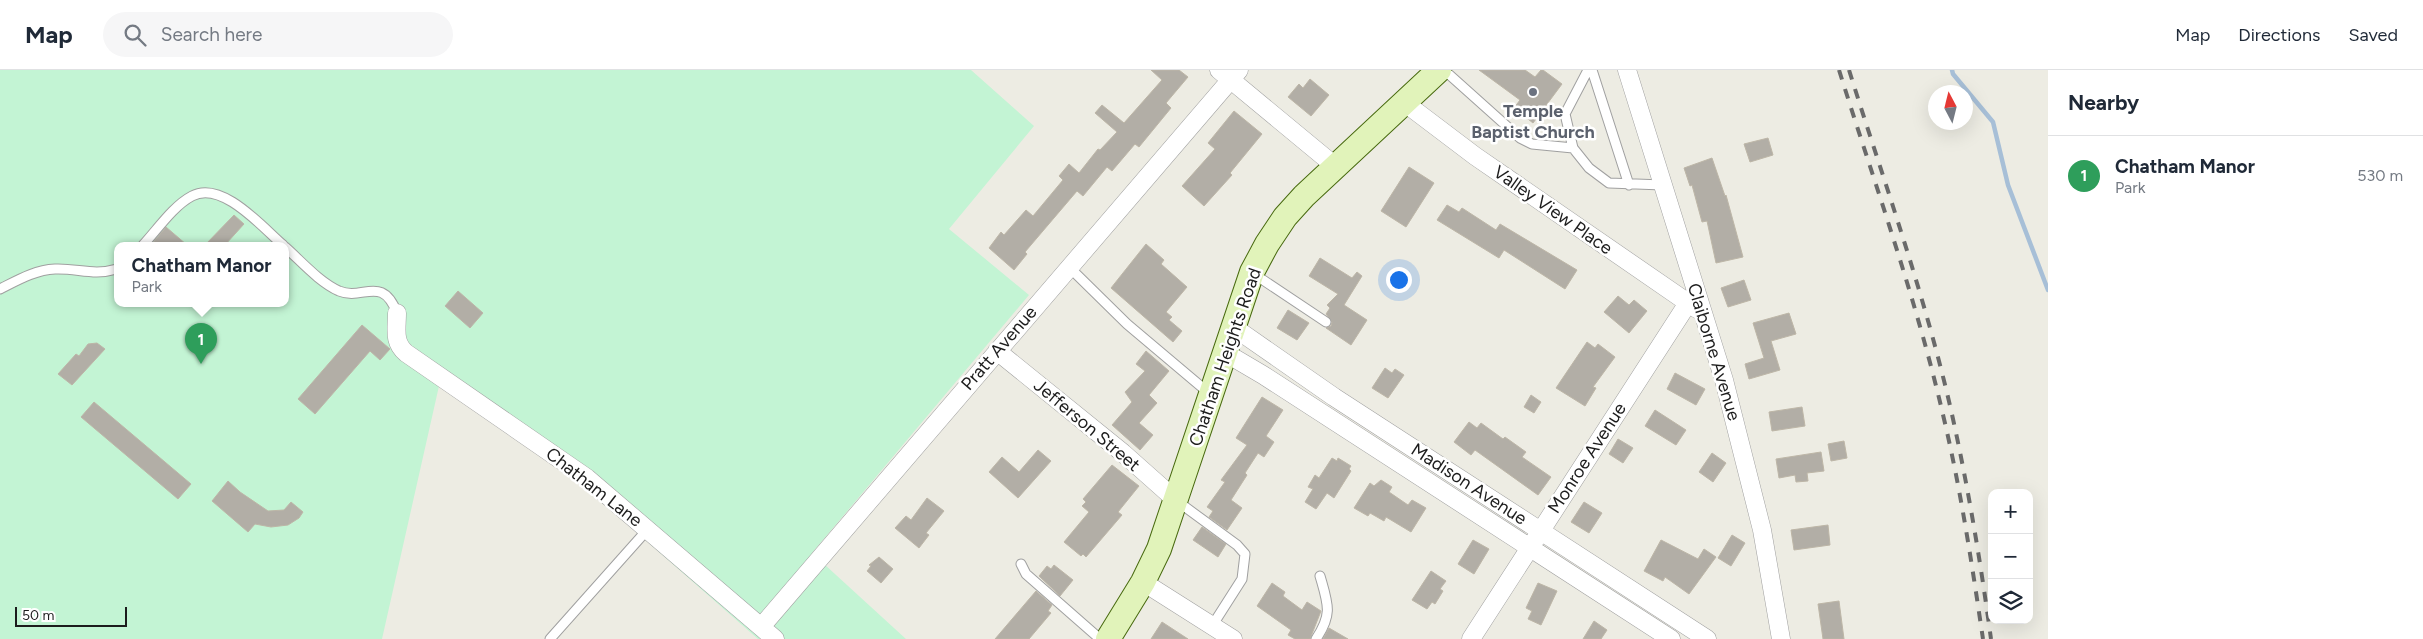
<!DOCTYPE html>
<html lang="en">
<head>
<meta charset="utf-8">
<style>
	:root { --surface:#fff; --page:#f6f6f7; --text:#1f2937; --muted:#747a83; --line:#e0e1e3; --accent:#ea580c }
	body { margin:0; font-family:Figtree,sans-serif; background:var(--page); color:var(--text) }
	.controls { position:absolute; right:15px; bottom:15px; display:grid; overflow:hidden; border-radius:10px; box-shadow:0 5px 20px #0002 }
	.controls button { width:45px; height:45px; display:grid; place-items:center; padding:0; border:0; border-bottom:1px solid var(--line); background:var(--surface); color:var(--text); font:25px sans-serif }
	.compass { position:absolute; left:1928px; top:15px; width:45px; height:45px; border-radius:50%; background:var(--surface); box-shadow:0 5px 20px #0002; rotate:353deg }
	.scale { position:absolute; left:15px; bottom:12px; width:112px; box-sizing:border-box; padding-left:5px; border:2px solid #1c1c1c; border-top:0; font-size:14px; line-height:18px; white-space:nowrap; color:#1c1c1c; -webkit-text-stroke:4px #fff; paint-order:stroke }
	.you { position:absolute; left:1398px; top:209px; width:18px; height:18px; margin:-12px; border:4px solid #fff; border-radius:50%; background:#1a73e8; box-shadow:0 0 0 8px #1a73e833 }
	.badge { display:grid; place-items:center; width:32px; height:32px; border-radius:50%; background:var(--accent); color:#fff; font-size:16px; font-weight:700 }
	.pin { position:absolute; translate:-50% -41px; filter:drop-shadow(0 1px 2px #0008) }
	.pin::after { content:''; position:absolute; top:26px; width:18px; height:15px; background:inherit; clip-path:polygon(0 0,100% 0,50% 100%) }
	.popup { position:absolute; left:114px; top:172px; width:175px; height:65px; box-sizing:border-box; display:grid; place-content:center; border-radius:10px; background:var(--surface); filter:drop-shadow(0 1px 4px #0005); font-size:16px; white-space:nowrap; color:var(--muted) }
	.popup b { font-size:19px; color:var(--text) }
	.popup::after { content:''; position:absolute; left:50%; top:100%; margin-left:-10px; border:10px solid transparent; border-top-color:var(--surface) }
	.list { margin:0; padding:0; list-style:none }
	h2 { display:flex; justify-content:space-between; align-items:center; height:65px; margin:0; padding:0 20px; font-size:21px }
	h2 small { font-size:16px; font-weight:400; color:var(--muted) }
	.list li { display:grid; grid-template-columns:32px 1fr auto; gap:15px; align-items:center; box-sizing:border-box; height:80px; padding:0 20px; border-top:1px solid var(--line) }
	.list b { display:block; font-size:19px; white-space:nowrap }
	.list p { margin:0; font-size:16px; white-space:nowrap; color:var(--muted) }
	.list em { font-size:16px; font-style:normal; color:var(--muted) }
	.icon { flex:none; width:28px; height:28px; fill:none; stroke:currentColor; stroke-width:2; stroke-linecap:round; stroke-linejoin:round }
	.map { position:relative; flex:none; width:2048px; height:569px; overflow:hidden }
	header { display:flex; align-items:center; gap:30px; box-sizing:border-box; height:70px; padding:0 25px; background:var(--surface); border-bottom:1px solid var(--line) }
	header strong { font-size:24px }
	nav { display:flex; gap:28px; margin-inline-start:auto; font-size:18px }
	.search { width:350px; height:45px; background:var(--page); display:flex; align-items:center; gap:12px; box-sizing:border-box; padding:0 18px; border-radius:28px; color:var(--muted); font-size:19px }
	main { display:flex }
	aside { flex:1; background:var(--surface) }
	.map>svg:first-child { display:block }
	.park { fill:#c3f4d4; fill-rule:evenodd }
	.lines { fill:none; stroke-linecap:round; stroke-linejoin:round }
	.stream { stroke:#a7bfd7; stroke-width:4.5 }
	.building { fill:#b2aea6; stroke:#bdb6a7 }
	.service-casing { stroke:#a0a0a0; stroke-width:11 }
	.minor-casing { stroke:#a0a0a0; stroke-width:19 }
	.secondary-casing { stroke:#47690e; stroke-width:26 }
	.service { stroke:#fff; stroke-width:9 }
	.minor { stroke:#fff; stroke-width:18 }
	.secondary { stroke:#e1f3ba; stroke-width:24 }
	.rail { stroke:#6a6a6a; stroke-width:4; stroke-dasharray:10 10; stroke-linecap:butt }
	.worship-dot { fill:#6b7280; stroke:#fff; stroke-width:2 }
	.labels { text-anchor:middle; dominant-baseline:central; stroke-width:5; stroke-linejoin:round; paint-order:stroke }
	.worship-label { font-size:18px; font-weight:bold; fill:#5b616d; stroke:#fff }
	.street-label { font-size:18px; fill:#1c1c1c; stroke:#fff }
</style>
</head>
<body>
<header>
<strong>Map</strong>
<div class="search"><svg class="icon" aria-label="search" viewBox="0 0 24 24"><circle cx="10" cy="10" r="6"/><path d="M15 15l6 6"/></svg>Search here</div>
<nav><a>Map</a><a>Directions</a><a>Saved</a></nav>
</header>
<main>
<div class="map">
<svg width="2048" height="569" viewBox="0 0 2048 569">
	<rect width="100%" height="100%" fill="#edece3"/>
	<!-- park -->
	<path class="park" d="M0,0H971L1034,56L949,159L1029,225L812,483L906,569H758L585,417L439,316L382,569H0ZM117,175H285V233H117Z"/>
	<g class="lines">
		<!-- stream -->
		<path class="stream" d="M1952,0L1953,4L1993,52L2008,115L2048,220"/>
	</g>
	<!-- building -->
	<path class="building" d="M1151,0H1179L1188,7L1166,33L1171,38L1139,77L1135,74L1112,101L1107,97L1083,126L1077,121L1025,182L1027,184L1014,200L989,178L1001,162L1004,165L1026,140L1033,146L1063,110L1059,106L1069,94L1079,103L1098,79L1100,80L1117,62L1095,43L1102,35L1124,53L1162,10Z
		M1479,0H1525L1535,7L1541,0H1543L1562,14L1533,53L1514,38L1520,30Z
		M1310,9L1329,25L1311,46L1288,27L1299,14L1303,18Z
		M1234,41L1262,64L1230,103L1232,105L1204,136L1182,116L1215,79L1208,73Z
		M1768,68L1773,85L1750,92L1744,74Z
		M1712,88L1725,126L1726,125L1743,187L1716,193L1707,151L1702,152L1692,115L1690,116L1684,98Z
		M1409,97L1434,113L1406,157L1381,141Z
		M1447,135L1459,142L1462,138L1496,160L1500,154L1577,200L1565,219L1504,180L1499,188L1437,150Z
		M234,145L244,154L225,175H205Z
		M166,157L187,175H151Z
		M1146,174L1164,190L1161,194L1187,217L1166,242L1172,247L1169,250L1182,261L1173,272L1111,218Z
		M1320,188L1352,208L1357,202L1362,206L1344,235L1367,250L1351,275L1326,258L1331,256L1332,252L1326,244L1330,238L1327,235L1338,224L1309,206Z
		M1744,210L1751,230L1728,237L1721,218Z
		M458,221L483,243L470,258L445,236Z
		M1618,226L1629,235L1634,230L1647,241L1629,263L1604,242Z
		M1288,240L1309,253L1297,270L1277,258Z
		M1789,243L1796,264L1771,271L1780,300L1749,309L1745,294L1764,288L1753,253Z
		M362,255L390,279L380,290L370,281L315,344L298,329Z
		M1587,272L1595,278L1598,274L1615,287L1593,317L1596,318L1585,336L1556,318Z
		M97,273L105,279L72,315L58,304L76,284L79,286L88,274Z
		M1146,281L1169,301L1149,325L1157,333L1139,353L1153,365L1140,380L1112,355L1132,332L1125,322L1145,301L1136,294Z
		M1385,298L1392,303L1395,299L1404,305L1388,328L1372,318Z
		M1675,303L1705,319L1696,335L1667,319Z
		M1531,325L1541,332L1534,343L1524,337Z
		M1262,327L1283,340L1266,366L1274,372L1264,387L1258,383L1245,403L1247,405L1231,430L1242,438L1227,460L1209,447L1213,441L1207,437L1225,412L1221,410L1247,375L1236,368Z
		M94,332L191,414L178,429L81,347Z
		M1802,337L1805,356L1772,361L1769,342Z
		M1655,340L1686,360L1676,375L1645,356Z
		M1469,352L1477,358L1481,353L1503,369L1505,367L1526,382L1522,387L1551,407L1538,425L1475,380L1471,385L1454,372Z
		M1618,369L1633,378L1623,393L1609,384Z
		M1844,371L1847,388L1831,391L1828,374Z
		M1038,380L1051,391L1018,428L989,402L1002,387L1019,402Z
		M1821,382L1824,401L1807,403L1808,411L1796,412L1795,405L1779,408L1776,389Z
		M1712,383L1726,393L1713,412L1699,402Z
		M1332,388L1337,391L1338,388L1351,396L1349,399L1351,401L1334,428L1327,423L1316,439L1305,432L1313,419L1308,417L1315,405L1319,408Z
		M1112,395L1139,416L1118,442L1122,445L1086,487L1083,484L1081,486L1064,472L1089,442L1082,436L1086,432L1083,429Z
		M1381,410L1392,417L1389,422L1408,435L1412,430L1426,438L1411,462L1386,447L1384,451L1370,443L1368,446L1354,438L1370,413L1374,416Z
		M228,411L240,422L268,441L284,440L291,432L303,442L299,448L288,455L271,457L255,454L248,462L212,431Z
		M927,428L944,441L926,463L929,465L919,478L895,458L906,446L911,450Z
		M1584,432L1602,443L1589,463L1571,452Z
		M1828,455L1830,475L1794,480L1791,460Z
		M1202,457L1226,474L1218,487L1193,470Z
		M1732,465L1745,473L1731,496L1718,488Z
		M1473,470L1489,479L1474,504L1458,494Z
		M1661,470L1698,489L1704,479L1716,487L1689,524L1665,507L1663,511L1644,501Z
		M879,487L893,499L881,513L867,501L871,496L869,495Z
		M1054,495L1073,510L1060,526L1039,506L1047,496L1051,499Z
		M1431,501L1446,511L1440,519L1443,521L1435,534L1432,532L1427,539L1412,530Z
		M1272,513L1285,522L1283,526L1302,540L1307,532L1321,541L1310,569H1295L1288,565L1291,560L1257,536Z
		M1538,513L1557,521L1541,555L1528,549L1532,541L1526,538Z
		M1036,521L1052,535L1048,541L1051,543L1029,569H995Z
		M1839,531L1844,569H1823L1818,534Z
		M1594,551L1607,560L1601,569H1583Z
		M1162,552L1188,569H1151Z
		M1329,558L1348,569H1323Z"/>
	<g class="lines">
		<!-- service casing -->
		<g class="service-casing">
			<path id="service" d="M1444,0L1520,68L1532,74L1573,78
				M1588,0L1565,44L1573,78L1589,98L1609,113L1663,115
				M1592,0L1629,115
				M143,175C157,160 173,136 192,126C222,110 262,157 283,175
				M285,177C301,191 319,212 339,221C363,231 382,204 397,243
				M1069,197L1127,254L1210,324
				M1254,204L1326,252
				M0,219C18,210 35,200 55,199C78,198 93,206 117,199
				M1177,431L1237,475L1245,484L1242,509L1212,556
				M1021,494L1026,504L1100,569
				M550,569L648,459
				M1316,569C1333,544 1328,534 1320,506"/>
		</g>
		<!-- minor casing -->
		<g class="minor-casing">
			<path id="minor" d="M1219,0L1335,96
				M1627,0L1724,310L1762,460L1781,569
				M1405,33L1475,86L1697,239
				M397,243C397,259 393,272 406,283L587,408L775,569
				M1232,256L1334,327L1707,569
				M997,281L1123,383L1177,431
				M1224,282L1263,305L1671,569
				M1143,512L1233,569
				M761,557L1239,0
				M1471,569L1688,233"/>
		</g>
		<!-- secondary casing -->
		<g class="secondary-casing">
			<path id="secondary" d="M1108,569L1143,512L1159,479L1252,202L1267,174L1285,147L1304,126L1439,0"/>
		</g>
		<!-- service -->
		<use href="#service" class="service"/>
		<!-- minor -->
		<use href="#minor" class="minor"/>
		<!-- secondary -->
		<use href="#secondary" class="secondary"/>
		<!-- rail -->
		<path class="rail" d="M1839,0C1875,115 1917,231 1944,349C1961,421 1972,495 1983,569
			M1849,0C1885,115 1927,231 1953,349C1969,422 1981,495 1991,569"/>
	</g>
	<!-- markers -->
	<circle class="worship-dot" cx="1533" cy="22" r="5"/>
	<g class="labels">
		<!-- worship labels -->
		<g class="worship-label">
			<text x="1533" y="41">Temple<tspan x="1533" dy="21">Baptist Church</tspan></text>
		</g>
		<!-- street labels -->
		<g class="street-label">
			<text transform="translate(1553 140) rotate(35)">Valley View Place</text>
			<text transform="translate(999 278) rotate(-49)">Pratt Avenue</text>
			<text transform="translate(1714 282) rotate(73)">Claiborne Avenue</text>
			<text transform="translate(1225 287) rotate(-71)">Chatham Heights Road</text>
			<text transform="translate(1087 355) rotate(40)">Jefferson Street</text>
			<text transform="translate(1587 388) rotate(-57)">Monroe Avenue</text>
			<text transform="translate(1469 414) rotate(33)">Madison Avenue</text>
			<text transform="translate(594 417) rotate(38)">Chatham Lane</text>
		</g>
	</g>
</svg>
<div class="controls">
<button>+</button>
<button>−</button>
<button><svg class="icon" aria-label="layers" viewBox="0 0 24 24"><path d="M12 4l9 5-9 5-9-5zM3 14l9 5 9-5"/></svg></button>
</div>
<svg class="compass" viewBox="-18 -18 36 36"><path d="M0-13l5 13h-10z" fill="#e53935"/><path d="M0 13l5-13h-10z" fill="#747a83"/></svg>
<div class="scale">50 m</div>
<div class="you"></div>
<div class="pin badge" style="left:201px;top:294px;background:#2e9e5b">1</div>
<div class="popup"><b>Chatham Manor</b>Park</div>
</div>
<aside>
<h2>Nearby<small></small></h2>
<ul class="list">
<li><span class="badge" style="background:#2e9e5b">1</span><div><b>Chatham Manor</b><p>Park</p></div><em>530 m</em></li>
</ul>
</aside>
</main>
</body>
</html>
